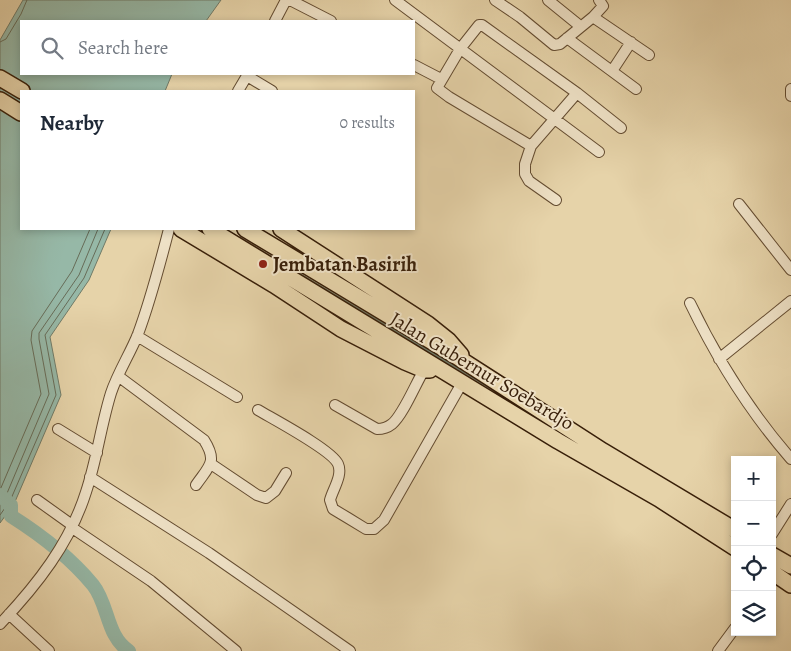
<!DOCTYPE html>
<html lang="en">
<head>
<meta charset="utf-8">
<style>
	:root { --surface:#fff; --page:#f6f6f7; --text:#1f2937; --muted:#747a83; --line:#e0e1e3 }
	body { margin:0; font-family:Alegreya,serif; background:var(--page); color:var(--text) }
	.controls { position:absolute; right:15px; bottom:15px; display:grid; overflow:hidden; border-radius:0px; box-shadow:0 2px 8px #0003 }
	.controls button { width:45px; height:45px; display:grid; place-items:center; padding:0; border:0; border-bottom:1px solid var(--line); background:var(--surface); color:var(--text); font:25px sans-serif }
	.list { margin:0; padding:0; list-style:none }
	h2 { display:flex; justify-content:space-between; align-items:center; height:65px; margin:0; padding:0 20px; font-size:21px }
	h2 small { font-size:16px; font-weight:400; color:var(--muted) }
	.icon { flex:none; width:28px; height:28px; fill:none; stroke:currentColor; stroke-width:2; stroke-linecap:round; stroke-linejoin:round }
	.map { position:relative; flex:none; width:791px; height:651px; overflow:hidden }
	.search { position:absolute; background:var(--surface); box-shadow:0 2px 8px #0003; left:20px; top:20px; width:395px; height:55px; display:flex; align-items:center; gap:12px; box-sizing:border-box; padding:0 18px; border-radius:0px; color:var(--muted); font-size:19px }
	.panel { position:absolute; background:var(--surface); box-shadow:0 2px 8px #0003; left:20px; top:90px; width:395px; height:140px; border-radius:0px }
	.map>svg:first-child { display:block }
	.water { fill:#96b8a7; stroke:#707b68 }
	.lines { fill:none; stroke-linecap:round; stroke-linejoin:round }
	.shore { stroke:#676c58; stroke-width:1 }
	.stream { stroke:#707b68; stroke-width:2.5 }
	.river { stroke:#96b8a7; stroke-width:14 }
	.minor-casing { stroke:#644c31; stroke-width:12 }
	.highway-casing { stroke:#381f09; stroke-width:18 }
	.minor { stroke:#efe2c7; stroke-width:10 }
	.highway { stroke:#e6d3a9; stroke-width:15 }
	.poi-dot { fill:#8f2418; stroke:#efe2c7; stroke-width:2 }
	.labels { text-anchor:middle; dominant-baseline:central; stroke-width:4; stroke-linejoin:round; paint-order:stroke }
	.poi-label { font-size:20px; font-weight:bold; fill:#381f09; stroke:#efe2c7; text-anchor:start }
	.street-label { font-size:20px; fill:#381f09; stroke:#efe2c7 }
</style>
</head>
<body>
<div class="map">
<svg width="791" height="651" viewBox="0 0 791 651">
	<rect width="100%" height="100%" fill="#e6d3a9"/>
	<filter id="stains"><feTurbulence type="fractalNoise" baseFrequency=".004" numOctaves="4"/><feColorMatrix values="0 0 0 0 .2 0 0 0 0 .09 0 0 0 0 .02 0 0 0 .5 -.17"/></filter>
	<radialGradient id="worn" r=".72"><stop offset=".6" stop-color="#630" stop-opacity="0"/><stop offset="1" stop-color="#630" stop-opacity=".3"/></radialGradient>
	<!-- water -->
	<path class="water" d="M23,0H221L206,21H21V74H172L165,91H21V229H111L89,280L50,337L61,395L14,504L0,523V40Z"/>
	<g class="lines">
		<!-- shore -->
		<path class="shore" d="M0,42L6,39L21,14L27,0
			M0,490L41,394L31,340L32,331L72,271L90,229
			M0,504L5,498L49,394L39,339V333L79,275L98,229
			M0,515L10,501L56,395L45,335L84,278L105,229"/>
		<!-- stream -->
		<path class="stream" d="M224,229L519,405
			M728,534L735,539
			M782,569L791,575"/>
		<!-- river -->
		<path class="river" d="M0,495L11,505V516C41,535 70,557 93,585C109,605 106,636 129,651"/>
		<!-- minor casing -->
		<g class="minor-casing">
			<path id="minor" d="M290,0L331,21
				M395,0L599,152
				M495,0L520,17L554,45L560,44L593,17L603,6L599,0
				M548,0L580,26
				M593,17L649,55
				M275,21L286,0
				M567,38L636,89
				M414,65L441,79
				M612,71L631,42
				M247,76L272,91
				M791,89V96
				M238,91L248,74
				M531,146L449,97L437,88L460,49L479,25H482L577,93L621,128
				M556,200L529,181L525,174V164L531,146L577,93
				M739,204L791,270
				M690,303C717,359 750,412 791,459
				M137,336L237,397
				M719,359L791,301
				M118,376L204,440C218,462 209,466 196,485
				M335,405L377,429C383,429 387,428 392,424C403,415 416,383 424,370
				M258,410C273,419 332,450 338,464C343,475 333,489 330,500L333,509L348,518L366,529H374L384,520L462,383
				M58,429L97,453
				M211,464L257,495L266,498L275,491L286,473
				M90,477L209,553L350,651
				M37,500L72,525
				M71,527L151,581L236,651
				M772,534L791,504
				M9,614L49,651
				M0,624C37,585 70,543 86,492C97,459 101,425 111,393C118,372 130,354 138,334C151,299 160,264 169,229
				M718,651L735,628"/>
		</g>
		<!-- highway casing -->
		<g class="highway-casing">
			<path id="highway" d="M0,78L22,91
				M0,100L21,113
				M181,229L274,285L341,329L405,362L424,370H430
				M210,229L558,441L659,499L735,548
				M245,229L454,355L603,451L735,530
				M281,229L428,324L448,340L461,355
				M772,555L791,566
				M772,572L791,585"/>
		</g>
		<!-- minor -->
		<use href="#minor" class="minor"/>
		<!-- highway -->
		<use href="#highway" class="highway"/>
	</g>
	<!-- markers -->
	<circle class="poi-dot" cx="263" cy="264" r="5"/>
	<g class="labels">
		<!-- poi labels -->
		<g class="poi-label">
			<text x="273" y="264">Jembatan Basirih</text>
		</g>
		<!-- street labels -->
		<g class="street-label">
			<text transform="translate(482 371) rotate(31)">Jalan Gubernur Soebardjo</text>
		</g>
	</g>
	<rect width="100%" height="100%" filter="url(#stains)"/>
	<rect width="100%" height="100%" fill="url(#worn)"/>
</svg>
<div class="controls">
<button>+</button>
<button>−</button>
<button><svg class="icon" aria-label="locate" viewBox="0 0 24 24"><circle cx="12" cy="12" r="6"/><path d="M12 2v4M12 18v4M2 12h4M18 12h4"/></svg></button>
<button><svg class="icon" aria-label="layers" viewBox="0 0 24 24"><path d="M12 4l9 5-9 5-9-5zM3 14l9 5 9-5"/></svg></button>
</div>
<div class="search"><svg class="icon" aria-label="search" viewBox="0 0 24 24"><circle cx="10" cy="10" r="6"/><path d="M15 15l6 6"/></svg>Search here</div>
<section class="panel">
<h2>Nearby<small>0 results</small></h2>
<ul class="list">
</ul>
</section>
</div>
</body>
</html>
